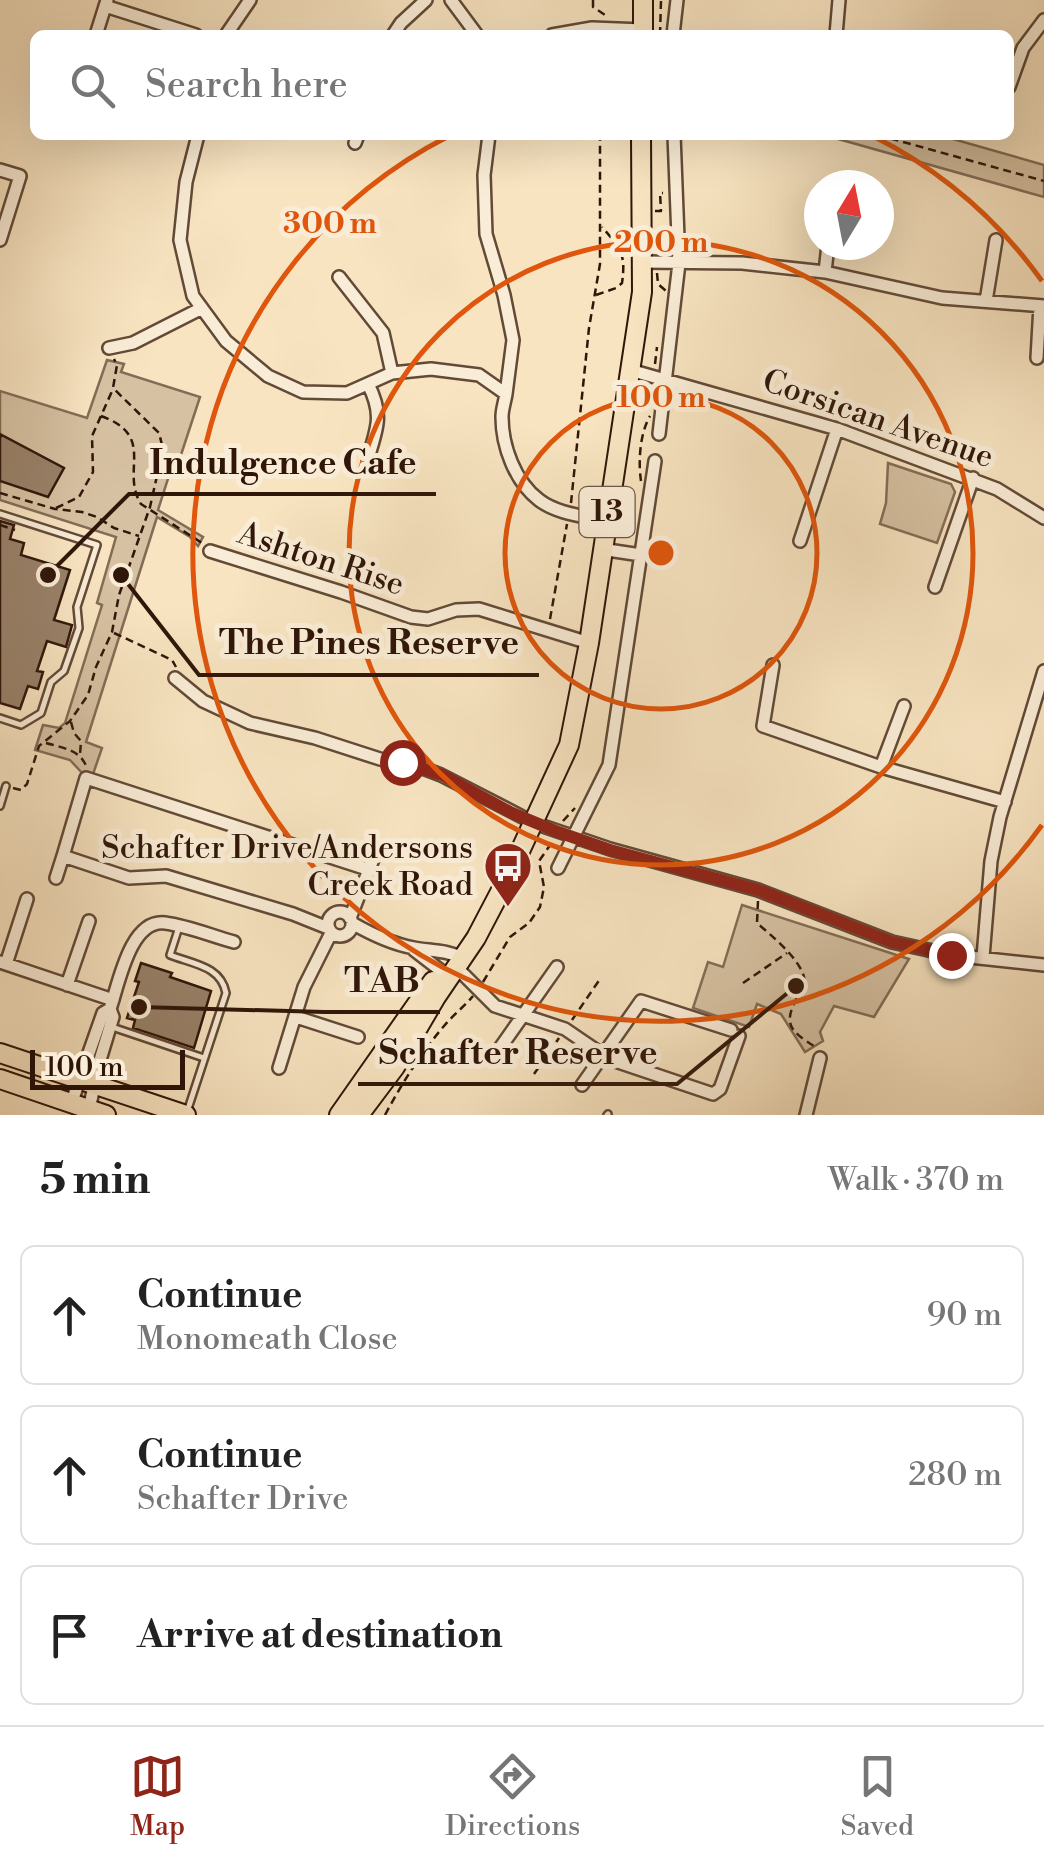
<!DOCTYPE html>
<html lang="en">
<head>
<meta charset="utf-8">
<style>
	:root { --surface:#fff; --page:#f6f6f6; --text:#222; --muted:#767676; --line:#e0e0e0; --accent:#8f2418 }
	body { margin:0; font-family:"Libre Bodoni",serif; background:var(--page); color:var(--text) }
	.compass { position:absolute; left:804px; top:170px; width:90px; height:90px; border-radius:50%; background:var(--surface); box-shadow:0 10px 40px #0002; rotate:10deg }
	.scale { position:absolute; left:30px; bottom:25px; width:155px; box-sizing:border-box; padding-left:10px; border:5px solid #301609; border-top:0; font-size:28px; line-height:35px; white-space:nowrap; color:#301609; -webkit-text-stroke:8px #faedd7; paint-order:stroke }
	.stop { position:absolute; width:30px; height:30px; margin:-22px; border:8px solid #8f2418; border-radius:50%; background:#fff }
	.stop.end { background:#8f2418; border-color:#fff; box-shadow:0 2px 10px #0008 }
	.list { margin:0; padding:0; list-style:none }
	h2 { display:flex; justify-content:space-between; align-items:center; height:130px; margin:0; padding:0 40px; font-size:42px }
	h2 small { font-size:32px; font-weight:400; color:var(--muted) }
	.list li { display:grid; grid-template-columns:65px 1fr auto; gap:30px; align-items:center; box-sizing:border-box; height:140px; margin:0 20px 20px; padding:0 20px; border:2px solid var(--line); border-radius:15px }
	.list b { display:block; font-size:38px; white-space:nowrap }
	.list p { margin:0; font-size:32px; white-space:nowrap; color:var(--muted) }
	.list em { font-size:32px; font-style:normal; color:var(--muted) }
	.icon { flex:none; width:55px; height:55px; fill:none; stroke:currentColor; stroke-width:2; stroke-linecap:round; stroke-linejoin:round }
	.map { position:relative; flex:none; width:1044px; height:1115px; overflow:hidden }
	.search { position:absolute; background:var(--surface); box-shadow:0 10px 40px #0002; left:30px; right:30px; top:30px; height:110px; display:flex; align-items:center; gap:25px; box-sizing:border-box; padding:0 35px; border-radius:15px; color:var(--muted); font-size:38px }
	.sheet { height:610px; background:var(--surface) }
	nav { display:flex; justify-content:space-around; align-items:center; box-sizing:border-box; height:140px; border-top:2px solid var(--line); background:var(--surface); font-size:28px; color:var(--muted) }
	nav a { display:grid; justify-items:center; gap:5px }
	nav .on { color:var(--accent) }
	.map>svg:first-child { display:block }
	.green { fill:#d6c1a2; stroke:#836c56; stroke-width:2.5 }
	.building { fill:#988169; stroke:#301609; stroke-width:2.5 }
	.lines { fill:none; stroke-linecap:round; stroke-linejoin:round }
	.lane-casing { stroke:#624a37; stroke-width:10 }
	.street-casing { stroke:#624a37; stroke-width:16 }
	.primary-casing { stroke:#301609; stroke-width:22 }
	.path { stroke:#301609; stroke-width:2.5; stroke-dasharray:8 5; stroke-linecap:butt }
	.lane { stroke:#faedd7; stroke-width:5 }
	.street { stroke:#faedd7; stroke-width:11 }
	.primary { stroke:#f8e4c1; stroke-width:18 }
	.route { stroke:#8f2418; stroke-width:12 }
	.ring { fill:none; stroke:#df560c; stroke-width:5 }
	.labels { text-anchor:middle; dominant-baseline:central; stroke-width:10; stroke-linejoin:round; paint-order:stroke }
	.shield { fill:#faedd7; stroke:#6d5647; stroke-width:2.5 }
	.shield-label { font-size:30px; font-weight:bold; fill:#301609 }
	.street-label { font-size:32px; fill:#301609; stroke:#faedd7 }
	.poi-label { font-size:32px; fill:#301609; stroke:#faedd7; text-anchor:end }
	.centre { fill:#df560c; stroke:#faedd7; stroke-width:5 }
	.ring-label { font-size:30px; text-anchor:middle; font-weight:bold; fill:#df560c; stroke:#faedd7; stroke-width:10; stroke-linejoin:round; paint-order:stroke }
	.leader { fill:none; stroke:#301609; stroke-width:4 }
	.callout-dot { fill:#301609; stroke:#faedd7; stroke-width:4 }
	.callout-label { font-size:35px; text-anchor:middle; font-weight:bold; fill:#301609; stroke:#faedd7; stroke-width:10; stroke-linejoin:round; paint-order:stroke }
</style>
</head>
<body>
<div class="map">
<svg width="1044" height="1115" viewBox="0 0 1044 1115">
	<rect width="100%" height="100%" fill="#f8e4c1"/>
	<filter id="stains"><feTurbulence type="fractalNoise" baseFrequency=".002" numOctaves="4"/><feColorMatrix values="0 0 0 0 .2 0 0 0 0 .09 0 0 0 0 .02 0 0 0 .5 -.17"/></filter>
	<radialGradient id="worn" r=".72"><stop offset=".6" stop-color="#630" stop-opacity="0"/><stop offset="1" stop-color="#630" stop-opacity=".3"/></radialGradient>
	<!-- green -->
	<path class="green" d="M824,135H939L1044,165V197Z
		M107,360L124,364L121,372L200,397L178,464L173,463L158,510L203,537L198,546L190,537L157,517L86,742L102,748L92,777L84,775L70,760L35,750L43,725L59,728L65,723L102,605L97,603L116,537L0,500V391L87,418Z
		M888,463L951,484L955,492L937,543L880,524L886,503Z
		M742,905L909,959L874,1017L834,1006L820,1032L823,1041L805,1052L781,1014L757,1004L749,1027L693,1008L708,962L723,967Z"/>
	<!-- building -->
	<path class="building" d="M0,434L64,468L48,497L0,481Z
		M0,521L14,525L10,539L24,543L21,555L70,570L54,620L72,625L66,647L47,641L37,671L43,672L38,689L28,686L20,709L0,703Z
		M141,963L172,973L170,977L211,991L194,1048L133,1028L135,1020L127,1018L139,982L135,981Z"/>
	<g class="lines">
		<!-- lane casing -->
		<g class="lane-casing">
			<path id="lane" d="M0,514L97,545L77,607L79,628L64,671L51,682L41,713L21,725L0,718
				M0,806L6,786
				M179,927L170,955C193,964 221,966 226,993L187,1112
				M112,1027L204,1058
				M607,1115L608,1114"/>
		</g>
		<!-- street casing -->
		<g class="street-casing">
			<path id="street" d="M451,0L477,35
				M105,6L196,35
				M96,35L107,0
				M226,35L250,0
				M393,35L401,23L426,0
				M552,35L592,28L643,30
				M673,35L677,0
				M836,35L839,0
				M1009,87L1023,48L1044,20
				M198,135L186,182L180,240L193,296L226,341L268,376L303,392L347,393L392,373L431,369L479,375L506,394C505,401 502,409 502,417C502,446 515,482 539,500C557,514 584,516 606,521
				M489,135L484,175L486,234L504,295L513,340L506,394
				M355,143L358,135
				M0,170L20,176L0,240
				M642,262L742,263L825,272L942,298L1044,306
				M825,272L828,245
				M339,277L383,333L392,373
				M986,301L996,240
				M109,348L133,343L202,308
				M1037,358L1040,306
				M630,370L837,429L997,489L1044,518
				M368,384C383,413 378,427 368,458
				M659,434L679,263L674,135
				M800,541L837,429
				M601,549L641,555
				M210,551L341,592L411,617L428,619L456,610L479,609L589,643
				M935,587L973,478
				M773,665L763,726L881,767L1005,802
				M175,678L203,701L250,723L315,738L380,759L420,767L441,775L534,823L610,849L758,890L892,942L951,955L1044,965
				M881,767L904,706
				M558,868L609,765L655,461
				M56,878L63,856
				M328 924a12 12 0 1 1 24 0a12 12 0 1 1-24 0Z
				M350,918L377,849
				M352,923C371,934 392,944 414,948C431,951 447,950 462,958
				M328,928L293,914L166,876L129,878L63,856L86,778L370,870
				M414,950L449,977
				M983,957L991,861L1000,817L1044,671
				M0,962L113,1000
				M6,964L27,899
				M456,967L495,1006L565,1029L609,1059L713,1094L720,1089L739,1036
				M67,985L89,921
				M296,1017L358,1037
				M493,1058L557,967
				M279,1068L304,987L331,933
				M582,1085L641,1001L731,1030
				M71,1104L103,1013L110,1009
				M89,1109L100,1060L113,1017L110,1009C119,983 130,919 165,923C188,926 212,936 234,942
				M806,1115L820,1058"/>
		</g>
		<!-- primary casing -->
		<g class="primary-casing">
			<path id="primary" d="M643,35V0
				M0,1053L186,1115
				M0,1079L106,1115
				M339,1115L433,981
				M359,1115L395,1067L436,997L476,938L509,875L569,745L589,643L642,292L641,135"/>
		</g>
		<!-- path -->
		<path class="path" d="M593,0V7L605,15
			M660,35L661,0
			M878,135L1044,181
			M655,211H661L660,193H663
			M658,250L666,236
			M657,273L658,284L666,291
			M596,295L616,288L622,283C626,254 621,249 602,227
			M655,364L657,347
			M101,416C157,436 120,471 141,504L202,543
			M0,435L2,437
			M641,481C638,461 640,433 650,416
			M0,493L55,509L82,512L97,517L114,528L139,536
			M571,503L589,328L600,264V135
			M56,508L79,497L93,472L92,436L113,389
			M0,525L15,530
			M550,619L567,524
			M114,633L172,660L176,667
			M71,722L74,733L81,741L80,755
			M46,743C63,748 82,750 87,769
			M13,788L21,790L27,784L39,746L70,721L88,695L96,667L112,632L119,595L150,507L163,449L159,433L113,388L117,365L114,359
			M563,821L575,808
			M758,901L757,923C772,936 799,958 804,977C805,983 803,986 800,992C782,1024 788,1030 817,1048
			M483,982L510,937L529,923L540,907L544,887L539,861L553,841
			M743,983L787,953
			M572,1020L600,979
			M534,1074L559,1038
			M385,1115C402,1083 421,1053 444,1026C453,1015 464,1007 473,996"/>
		<!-- lane -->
		<use href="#lane" class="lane"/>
		<!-- street -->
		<use href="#street" class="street"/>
		<!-- primary -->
		<use href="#primary" class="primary"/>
	</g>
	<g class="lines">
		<!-- route -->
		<path class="route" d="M402,762L442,775L510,812L558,832L610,850L758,890L892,942L951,955"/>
	</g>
	<!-- distance rings -->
	<g class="ring">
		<circle cx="661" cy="553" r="156"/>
		<circle cx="661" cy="553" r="312"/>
		<path d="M1042 825A468 468 0 1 1 449 136M873 136A468 468 0 0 1 1042 281"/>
	</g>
	<!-- icons -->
	<defs>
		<g id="bus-pin" transform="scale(2.5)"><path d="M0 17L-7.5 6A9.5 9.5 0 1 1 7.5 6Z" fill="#8f2418" stroke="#faedd7"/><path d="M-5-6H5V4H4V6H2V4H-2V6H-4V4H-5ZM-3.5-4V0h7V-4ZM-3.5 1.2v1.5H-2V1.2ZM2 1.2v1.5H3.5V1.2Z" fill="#fff"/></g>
	</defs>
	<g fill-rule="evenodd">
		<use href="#bus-pin" x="508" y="866"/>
	</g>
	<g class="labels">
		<!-- shield labels -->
		<rect class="shield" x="579.5" y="487" width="55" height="50" rx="8"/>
		<g class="shield-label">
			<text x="607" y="512">13</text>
		</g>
		<!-- street labels -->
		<g class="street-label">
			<text transform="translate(878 419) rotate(19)">Corsican Avenue</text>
			<text transform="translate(321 559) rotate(18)">Ashton Rise</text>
		</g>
		<!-- poi labels -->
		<g class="poi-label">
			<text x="473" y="848">Schafter Drive/Andersons<tspan x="473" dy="37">Creek Road</tspan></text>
		</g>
	</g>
	<circle cx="661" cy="553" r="15" class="centre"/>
	<g class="ring-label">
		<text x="330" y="233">300 m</text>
		<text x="661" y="252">200 m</text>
		<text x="661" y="407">100 m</text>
	</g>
	<!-- callouts -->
	<path class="leader" d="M48 575L129 494H436M121 575L199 675H539M139 1007L324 1012H440M796 986L677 1084H358"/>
	<g class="callout-dot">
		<circle cx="48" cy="575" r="10"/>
		<circle cx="121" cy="575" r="10"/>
		<circle cx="139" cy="1007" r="10"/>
		<circle cx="796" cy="986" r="10"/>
	</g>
	<g class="callout-label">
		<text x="283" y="474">Indulgence Cafe</text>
		<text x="369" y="654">The Pines Reserve</text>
		<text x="382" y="992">TAB</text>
		<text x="518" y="1064">Schafter Reserve</text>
	</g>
	<rect width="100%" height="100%" filter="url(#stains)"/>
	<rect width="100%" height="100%" fill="url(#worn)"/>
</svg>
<svg class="compass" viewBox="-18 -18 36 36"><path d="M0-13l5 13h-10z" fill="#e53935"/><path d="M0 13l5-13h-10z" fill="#767676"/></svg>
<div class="scale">100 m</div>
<div class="stop" style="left:402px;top:762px"></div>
<div class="stop end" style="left:951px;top:955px"></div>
<div class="search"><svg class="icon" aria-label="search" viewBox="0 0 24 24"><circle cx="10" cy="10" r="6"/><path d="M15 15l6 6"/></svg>Search here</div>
</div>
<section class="sheet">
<h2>5 min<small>Walk · 370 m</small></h2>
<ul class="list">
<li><svg class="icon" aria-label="ahead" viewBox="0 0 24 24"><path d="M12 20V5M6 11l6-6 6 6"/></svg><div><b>Continue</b><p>Monomeath Close</p></div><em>90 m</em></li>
<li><svg class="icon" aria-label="ahead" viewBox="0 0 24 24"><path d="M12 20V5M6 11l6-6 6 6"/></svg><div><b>Continue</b><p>Schafter Drive</p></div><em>280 m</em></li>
<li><svg class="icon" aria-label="arrive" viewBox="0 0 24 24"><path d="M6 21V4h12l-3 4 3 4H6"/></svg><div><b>Arrive at destination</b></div></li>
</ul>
</section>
<nav>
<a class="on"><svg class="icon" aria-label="map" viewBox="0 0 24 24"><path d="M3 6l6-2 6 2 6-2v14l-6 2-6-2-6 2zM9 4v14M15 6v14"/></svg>Map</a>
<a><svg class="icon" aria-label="directions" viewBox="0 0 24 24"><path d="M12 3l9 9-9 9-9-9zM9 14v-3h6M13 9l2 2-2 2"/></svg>Directions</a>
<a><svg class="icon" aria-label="saved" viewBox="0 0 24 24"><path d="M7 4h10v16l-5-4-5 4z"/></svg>Saved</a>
</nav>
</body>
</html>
